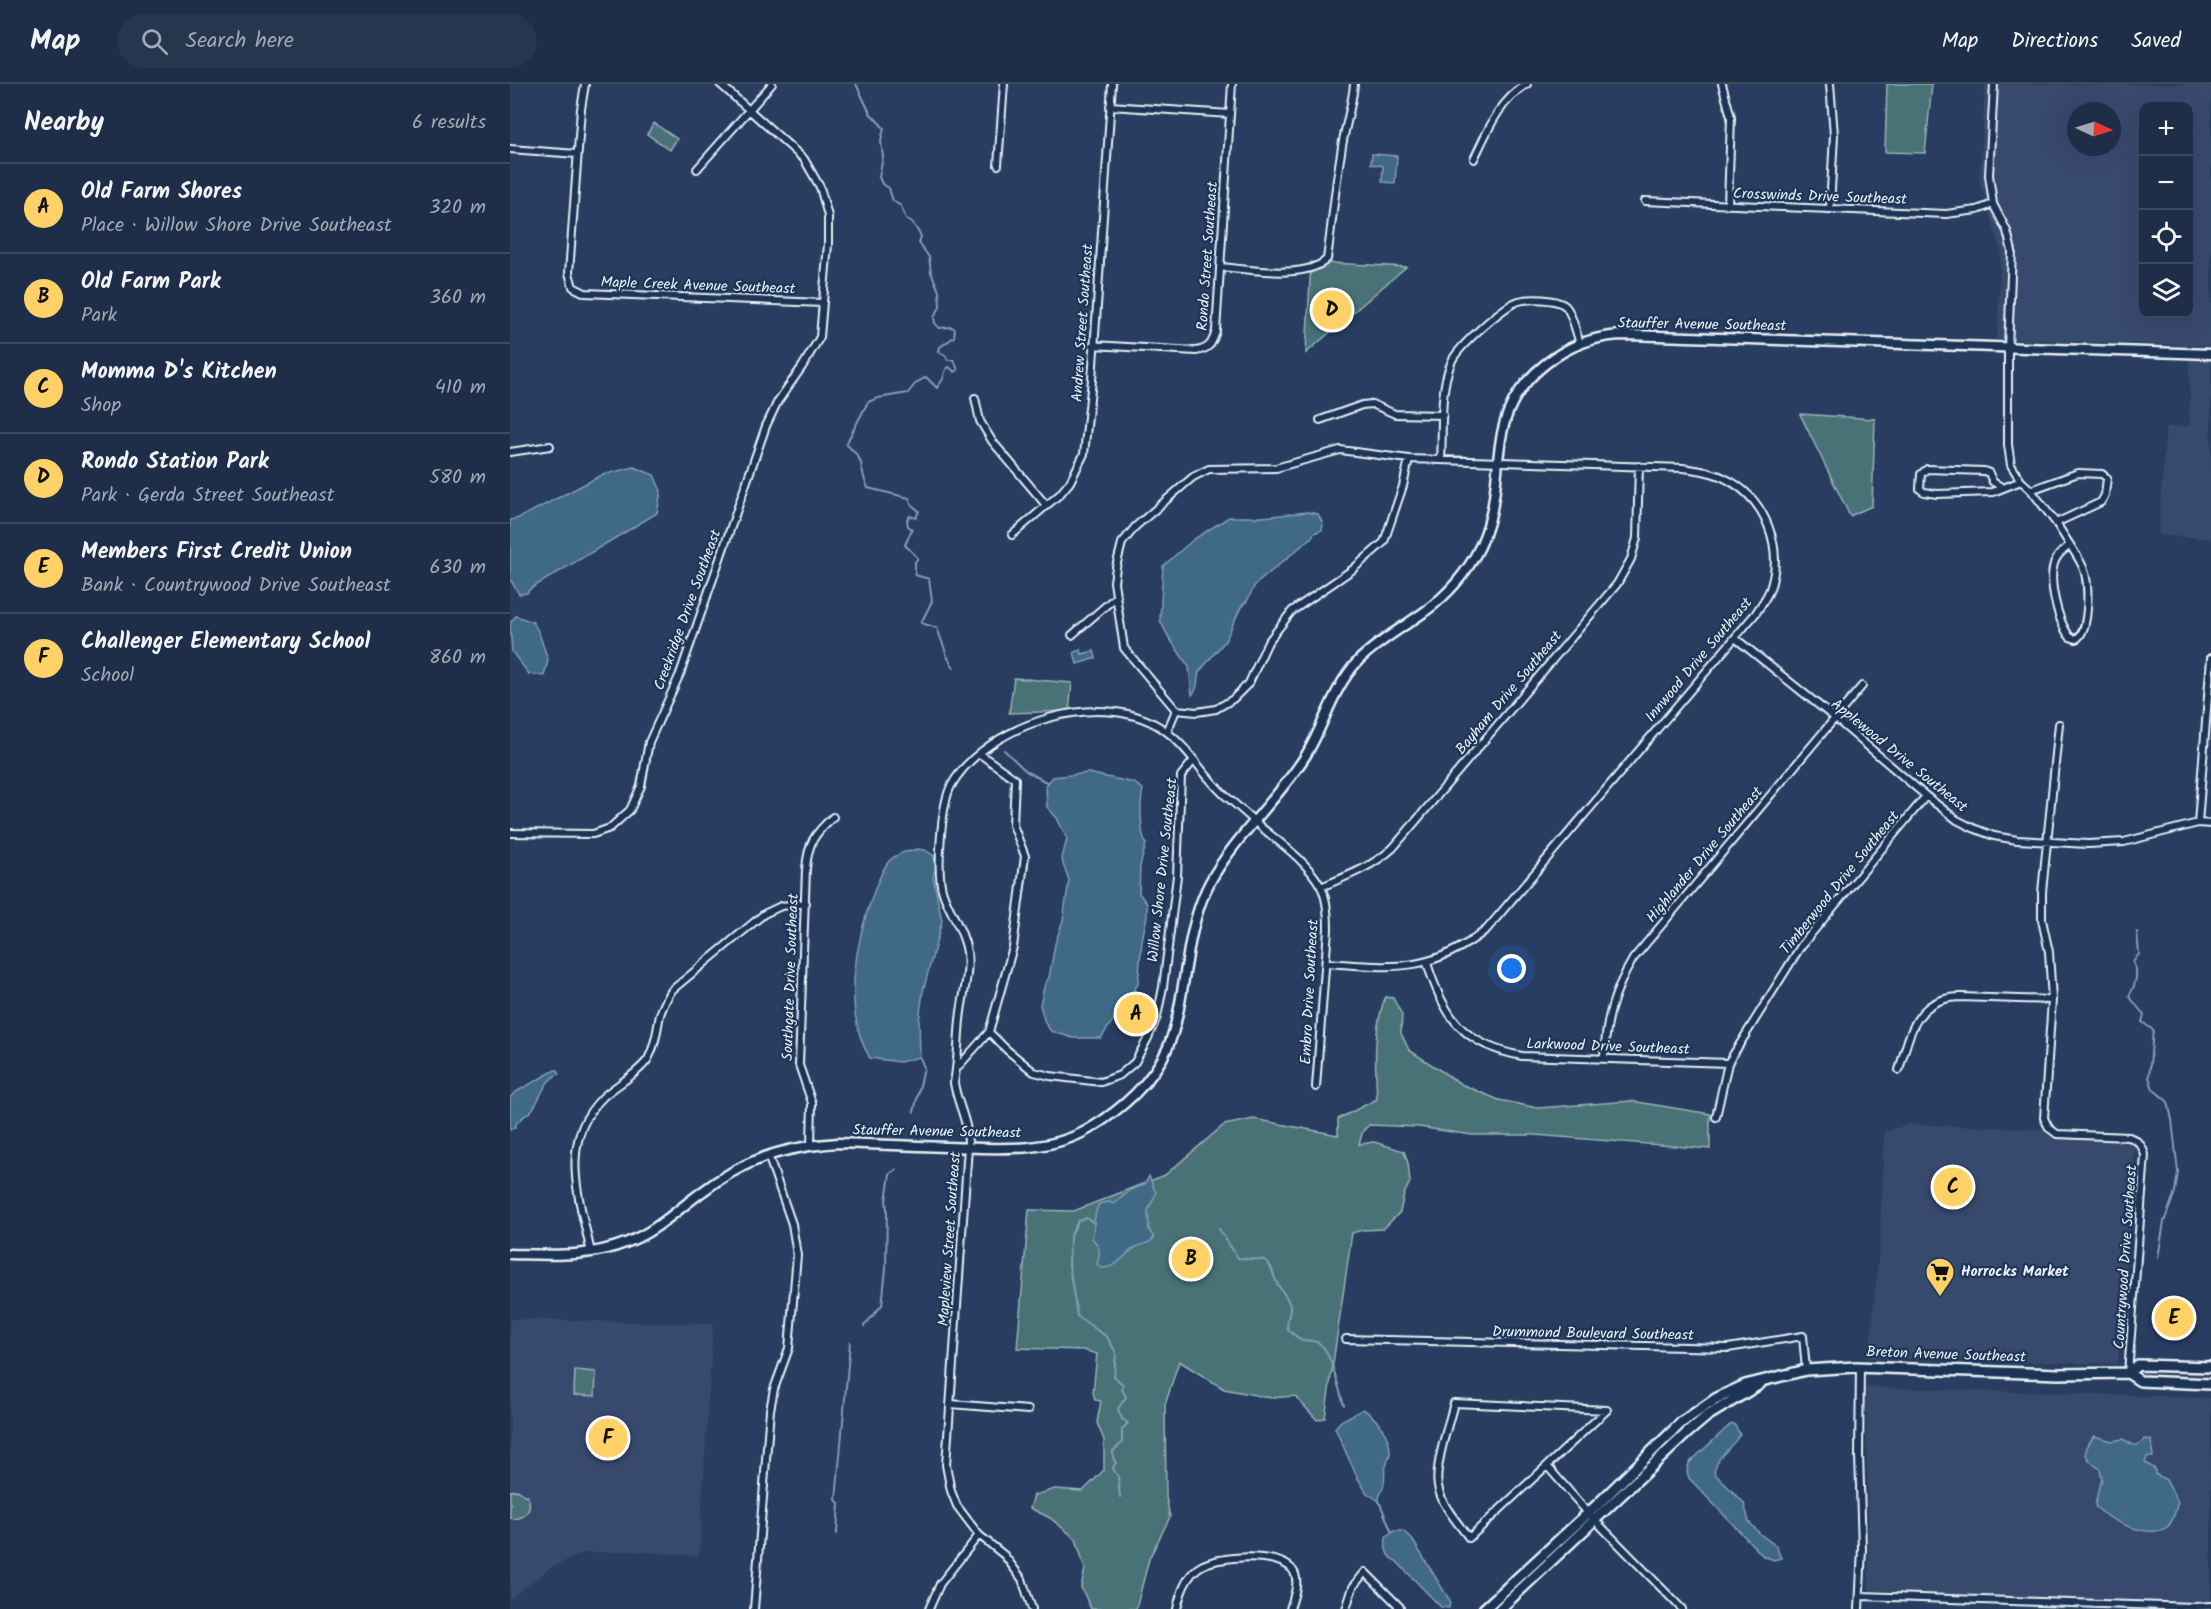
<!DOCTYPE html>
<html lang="en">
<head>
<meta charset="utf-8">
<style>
	:root { --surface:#1e2e48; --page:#26364f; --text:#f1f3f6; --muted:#a1a8b4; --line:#3c4a60; --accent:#ffd166 }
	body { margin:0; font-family:Kalam,sans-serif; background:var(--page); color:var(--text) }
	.controls { position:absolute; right:18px; top:18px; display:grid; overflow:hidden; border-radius:12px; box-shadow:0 6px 24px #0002 }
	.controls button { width:54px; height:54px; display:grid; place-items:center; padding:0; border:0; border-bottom:2px solid var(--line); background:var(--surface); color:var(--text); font:30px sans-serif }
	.compass { position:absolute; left:1557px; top:18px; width:54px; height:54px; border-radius:50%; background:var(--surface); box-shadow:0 6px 24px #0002; rotate:94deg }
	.you { position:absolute; left:1002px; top:885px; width:21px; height:21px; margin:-15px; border:4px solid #fff; border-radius:50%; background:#1a73e8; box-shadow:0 0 0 9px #1a73e833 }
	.badge { display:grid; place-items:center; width:39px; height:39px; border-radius:50%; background:var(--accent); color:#111; font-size:20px; font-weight:700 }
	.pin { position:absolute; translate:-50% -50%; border:3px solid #fff; box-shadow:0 2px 6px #0006 }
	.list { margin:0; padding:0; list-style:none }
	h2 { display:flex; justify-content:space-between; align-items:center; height:78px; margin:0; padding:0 24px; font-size:26px }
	h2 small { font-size:20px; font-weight:400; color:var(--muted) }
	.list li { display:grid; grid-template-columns:39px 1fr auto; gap:18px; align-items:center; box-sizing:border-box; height:90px; padding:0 24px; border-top:2px solid var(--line) }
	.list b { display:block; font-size:22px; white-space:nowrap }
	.list p { margin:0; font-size:20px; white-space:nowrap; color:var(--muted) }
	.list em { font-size:20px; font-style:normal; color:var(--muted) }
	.icon { flex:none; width:33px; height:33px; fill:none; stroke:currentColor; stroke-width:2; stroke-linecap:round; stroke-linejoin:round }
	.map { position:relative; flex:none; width:1701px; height:1525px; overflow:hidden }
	header { display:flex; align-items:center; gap:36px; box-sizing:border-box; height:84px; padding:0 30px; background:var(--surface); border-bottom:2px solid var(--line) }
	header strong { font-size:28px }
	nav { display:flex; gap:33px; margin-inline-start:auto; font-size:21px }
	.search { width:420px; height:54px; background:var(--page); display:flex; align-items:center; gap:15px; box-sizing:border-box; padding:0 21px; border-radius:33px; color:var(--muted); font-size:22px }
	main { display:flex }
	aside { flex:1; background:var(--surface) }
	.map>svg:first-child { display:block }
	.built { fill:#394a6e; fill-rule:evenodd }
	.green { fill:#4a7276; stroke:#99b2b7; stroke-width:1.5 }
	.water { fill:#3f6986; stroke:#839fb4; stroke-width:1.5 }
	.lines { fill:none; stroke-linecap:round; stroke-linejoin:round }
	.stream { stroke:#839fb4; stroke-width:2 }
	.minor-casing { stroke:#e8f1f8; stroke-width:10 }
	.tertiary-casing { stroke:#e8f1f8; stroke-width:13 }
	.secondary-casing { stroke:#e8f1f8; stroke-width:14 }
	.minor { stroke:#1d3557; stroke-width:6 }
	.tertiary { stroke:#1d3557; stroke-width:8 }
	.secondary { stroke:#1d3557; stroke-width:9 }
	.labels { text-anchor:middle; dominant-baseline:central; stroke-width:4.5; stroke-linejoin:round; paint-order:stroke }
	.street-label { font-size:15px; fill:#e8f1f8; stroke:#1d3557 }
	.poi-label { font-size:15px; font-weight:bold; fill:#e8f1f8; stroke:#1d3557; text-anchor:start }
</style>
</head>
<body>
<header>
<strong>Map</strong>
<div class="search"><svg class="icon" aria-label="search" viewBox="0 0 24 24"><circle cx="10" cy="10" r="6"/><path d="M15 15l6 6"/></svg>Search here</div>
<nav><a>Map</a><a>Directions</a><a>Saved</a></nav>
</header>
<main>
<aside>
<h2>Nearby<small>6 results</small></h2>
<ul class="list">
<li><span class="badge">A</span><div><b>Old Farm Shores</b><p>Place · Willow Shore Drive Southeast</p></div><em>320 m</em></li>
<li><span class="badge">B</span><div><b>Old Farm Park</b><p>Park</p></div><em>360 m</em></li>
<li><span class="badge">C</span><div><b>Momma D's Kitchen</b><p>Shop</p></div><em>410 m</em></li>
<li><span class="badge">D</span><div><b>Rondo Station Park</b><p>Park · Gerda Street Southeast</p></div><em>580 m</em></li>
<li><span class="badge">E</span><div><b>Members First Credit Union</b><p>Bank · Countrywood Drive Southeast</p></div><em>630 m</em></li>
<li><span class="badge">F</span><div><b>Challenger Elementary School</b><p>School</p></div><em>860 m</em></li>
</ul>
</aside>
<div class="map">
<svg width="1701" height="1525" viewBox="0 0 1701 1525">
	<rect width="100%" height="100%" fill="#283d60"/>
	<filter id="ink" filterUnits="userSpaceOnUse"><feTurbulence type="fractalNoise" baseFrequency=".0167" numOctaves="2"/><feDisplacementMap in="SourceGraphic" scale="12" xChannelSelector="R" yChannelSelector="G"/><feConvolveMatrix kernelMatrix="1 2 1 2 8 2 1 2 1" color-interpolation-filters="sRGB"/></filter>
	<g filter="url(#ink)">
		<!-- built -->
		<path class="built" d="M1475,0H1701V262L1487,255L1491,166L1470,99ZM1634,22H1678V230H1634ZM1566,27H1602V63H1566Z
			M1679,274L1701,275V455L1648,451L1656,343L1680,342Z
			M1399,1040L1626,1049L1608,1280L1359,1274L1370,1155L1374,1048Z
			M0,1235L203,1240L189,1472L121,1467L73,1469L40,1484L0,1515Z
			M1356,1303L1701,1314V1525H1633L1359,1506Z"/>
		<!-- green -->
		<path class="green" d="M1377,0H1422L1415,69L1375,68Z
			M144,39L167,55L160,66L137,50Z
			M801,178L896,183L796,269Z
			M1290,330L1365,335L1362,422L1340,432Z
			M504,594L562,599L559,627L499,629Z
			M875,913L883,914L892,931L891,949L899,966L951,1000L989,1016L1028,1024L1121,1017L1200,1030V1065L1025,1051H962L909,1043L859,1041L853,1047L849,1060L864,1058L894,1067L898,1079L900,1098L894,1110L890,1128L873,1145L852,1146L842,1149L815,1334L807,1336L785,1312L761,1314L714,1305L669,1277L655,1321L656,1413L660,1433L639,1475L626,1525H581L571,1503L575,1485L566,1455L540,1434L520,1424L524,1411L545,1405L573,1407L594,1386V1356L587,1339L591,1317L585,1316L583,1308L587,1270L573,1266L507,1264L519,1126L564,1127L655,1091L714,1041L744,1035L828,1051V1035L867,1015C865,980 863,947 875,913Z
			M65,1286L86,1288L85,1312L64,1311Z
			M7,1406L18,1413C23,1426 14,1437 0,1434V1407Z"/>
		<!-- water -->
		<path class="water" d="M862,70L887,72L885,99L872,98L873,82L861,80Z
			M124,383L144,391L151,407L147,429L20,505L17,509L9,510L0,495V436L9,434L92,391Z
			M797,428L808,430L813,440L812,446L804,449L802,453L745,501L737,517L731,523L715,557L689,588C686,596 690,603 682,611L679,583L658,552L650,536L653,482L684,455L719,433H753Z
			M6,532L23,538L29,549L38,576L34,592L19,590L2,568L0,539Z
			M571,566L572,570L584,567L586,574L567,580L564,568Z
			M578,689L624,699L633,705C630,718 630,749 636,760L630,782L629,809L637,820V832L632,856L628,900L591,954H563L541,947L535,939L530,921L535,899L539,894L545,860L553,836L559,796L553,780L552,774L557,755L547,734L537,723L536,701L543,693Z
			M408,765L415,766L424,772L426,785L423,792L432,837L413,907L409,937L410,973L390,978L360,974C331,927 346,854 365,805C369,795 372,786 379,777C387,769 398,767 408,765Z
			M45,986H48L49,990C33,996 32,1014 21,1027C15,1033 7,1035 5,1043L0,1046V1014L4,1009Z
			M639,1092L646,1109L638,1127L639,1146L644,1154C639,1160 633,1160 626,1163C614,1170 608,1184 592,1184L587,1180C591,1168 590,1163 582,1154C585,1142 583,1130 589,1120L599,1118L604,1120L621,1106L635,1100Z
			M853,1325C866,1333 880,1351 880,1368C880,1374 876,1380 875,1386C874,1390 875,1395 874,1400C873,1407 868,1411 869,1417L857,1409L847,1393L825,1344L831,1337Z
			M1224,1340L1230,1350C1221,1366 1207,1370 1204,1389L1234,1419L1239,1438L1250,1450L1266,1462L1271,1474L1264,1476L1253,1472L1179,1394L1177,1388L1179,1379L1220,1341Z
			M1584,1352L1602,1357L1613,1355C1621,1359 1628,1367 1634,1355L1641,1356L1643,1373H1637L1635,1379L1645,1385V1390L1656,1396L1668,1418C1665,1426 1664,1438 1657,1443C1639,1456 1598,1436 1585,1422L1589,1402L1592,1396L1590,1385C1575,1374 1570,1370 1584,1352Z
			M884,1447H893L902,1455L940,1517L939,1524L931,1523L886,1477C875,1473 875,1463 876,1453Z"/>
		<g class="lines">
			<!-- stream -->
			<path class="stream" d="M346,0L360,29L374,44L371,57L373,73L369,93L372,100L379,104L383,117L391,122L396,135L402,138L411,152L409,159L419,173L421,188L429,207L430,223L424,233L425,239L429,244L442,243L445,245L444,253L430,263L429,268L435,271L438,276H444L448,286L445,288L439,283L436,285L433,295L427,304L416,293L406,299L398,309L368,314L358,318L336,360C359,380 347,382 358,404L399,414L402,421L409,427L406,434L400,432L397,435L398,442L402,445L395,461L408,474L405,478V491L419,495L422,517L411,539L427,544L438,574L444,584
				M494,666L516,687L538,699
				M1627,848L1629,870L1623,878C1630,890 1625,902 1619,912L1634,931L1632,938L1643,946L1639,993L1643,1005L1658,1018L1662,1036L1668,1088L1665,1108L1654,1138L1648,1174
				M404,1028L414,984L410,973
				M585,1140L577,1134L568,1137L560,1153L559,1181L567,1232L597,1253L606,1269L604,1292L613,1301L612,1305L616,1313L608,1325L612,1335L618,1339L612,1346V1359L603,1367V1374L606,1379L603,1383L604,1387L608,1392L610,1413
				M709,1145L728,1174L755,1176C763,1183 762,1188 766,1197C769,1205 778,1212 780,1222C781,1231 775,1237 778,1246L792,1257C798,1256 804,1256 810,1260C821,1267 829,1307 834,1321
				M354,1242L372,1221L376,1185L377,1125L376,1117L380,1090L387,1085
				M869,1417L882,1449
				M327,1450L329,1419L326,1416L340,1258"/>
			<!-- minor casing -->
			<g class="minor-casing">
				<path id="minor" d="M75,0L71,25L59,189L63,203L75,209L313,219
					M1212,0L1221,33L1218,121
					M1320,0L1324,51L1320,124
					M1484,0L1479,91L1483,120L1497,147L1502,167L1498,264V361L1501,381L1511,397L1521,406L1546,439L1560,461
					M600,22L720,30
					M0,65L67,70
					M964,75C978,46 989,17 1017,0
					M488,81L494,0
					M187,85L262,0
					M1135,117L1436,130L1467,126L1483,120
					M710,183C738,185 796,196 817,175C822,140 825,104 831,69C834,45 842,24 844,0
					M583,261L686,267C699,265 702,260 706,247L722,0
					M465,314L470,337L482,357L536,421
					M810,336L852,321L862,320L885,330L933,331
					M0,368L40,362
					M931,376C933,345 929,308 941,279C946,264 989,227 1004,219C1015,213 1050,214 1057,224C1063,233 1066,249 1070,259
					M1492,403L1483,398L1479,389L1474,387L1417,385L1411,390L1410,405L1414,408L1427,410L1483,408L1511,397
					M1521,406L1568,389L1592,390L1597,394L1595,411L1591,418L1546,439
					M502,451L550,410L560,398L574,370L582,296L602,0
					M1560,461C1565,469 1571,477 1574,486C1579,500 1580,548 1566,555L1560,553C1548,538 1536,493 1546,475C1549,469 1555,465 1560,461Z
					M562,551L607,512
					M1225,554L1326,635L1416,712L1447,736L1463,744L1484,752L1507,756L1578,760L1614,758L1688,739L1701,740
					M666,626L614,564L604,498L606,483L612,459L626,442L683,393L699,385L766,384L830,366L899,375L1173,384C1188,386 1204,388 1218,396C1256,416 1274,464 1260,505C1257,513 1251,521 1246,529L977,845C923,889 883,884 816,879
					M666,626L687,628L706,625L723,615L739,599L758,558L782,527L842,486L874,458L893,402L899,375
					M1549,640L1532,808V836L1539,868L1542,916L1534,1034L1539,1044L1547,1050L1619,1053C1629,1057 1632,1061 1635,1071L1618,1289
					M657,648L666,626
					M1688,739L1701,574
					M0,749L83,750L100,744L120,726L131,702L139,658L170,590L256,342L268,317L292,283L310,253L318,160V132L310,103L294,75L210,0
					M811,803C837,792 862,783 883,764L1107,500L1121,475L1127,454L1129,382
					M917,879C934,933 953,961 1012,972L1218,979
					M479,948L497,966L524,988L540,992L591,998L610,991L625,978L638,954L647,933L653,903L667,792L671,692L684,676
					M1094,974C1096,935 1103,909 1123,875L1352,602
					M447,984L479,948L503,863L515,772L503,741L505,695L470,670
					M1389,986C1400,950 1405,914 1450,913L1542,916
					M1206,1033L1218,979L1291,862L1416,712
					M301,1060L302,1019L289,981L296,785C298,759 304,750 323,733
					M81,1169C70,1115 47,1058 93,1013C106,1001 129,989 138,975C146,961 147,945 150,931C153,921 157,914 162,906L254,830L271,822L296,819
					M836,1255L1218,1264L1293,1252L1296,1286
					M944,1319L1097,1326L959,1454C948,1439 931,1421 928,1402C924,1383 939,1339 944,1319Z
					M440,1320L518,1326
					M1038,1383L1078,1429L1172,1525
					M1351,1512L1684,1523L1701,1522
					M244,1525L260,1326L264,1305L279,1264L287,1171L282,1140L258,1071
					M419,1525L430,1500L469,1451
					M522,1525L512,1495L494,1471L469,1451L447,1422L441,1407L436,1381L458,1063C459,1037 448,1023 444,999C448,978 448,957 450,936C452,914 460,889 457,868C454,847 440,829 433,809C426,790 431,721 441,702C476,639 597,601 657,648C681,666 694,694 718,714C730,724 741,734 752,744C773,761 796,777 810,801C817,813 818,832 818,845L806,1003
					M667,1525C670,1510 675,1494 688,1484C705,1471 773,1467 784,1488C790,1499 783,1514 780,1525
					M836,1525L843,1503L855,1488L890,1523L887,1525
					M1349,1525L1352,1464L1349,1371L1350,1284"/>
			</g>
			<!-- tertiary casing -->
			<g class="tertiary-casing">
				<path id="tertiary" d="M0,1170C40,1171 79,1174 118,1158C146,1147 165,1128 189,1110C235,1075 272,1063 328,1059C364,1060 400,1062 436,1063C484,1064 537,1070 579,1045C611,1026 643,998 658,963C669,936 672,905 677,877C681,850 687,822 700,798C726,751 768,716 796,671C815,640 822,605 848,577C865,560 884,549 904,535C929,519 950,498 965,472C1007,398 961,330 1045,273C1066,259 1091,251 1117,251L1701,270"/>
			</g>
			<!-- secondary casing -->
			<g class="secondary-casing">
				<path id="secondary" d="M1618,1289L1628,1281L1701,1283
					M974,1525L1086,1422L1172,1338L1207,1314L1235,1301L1296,1286L1346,1283L1548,1290L1618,1289L1630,1297L1701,1300
					M990,1525L1177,1349L1197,1332L1250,1300"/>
			</g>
			<!-- minor -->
			<use href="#minor" class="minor"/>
			<!-- tertiary -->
			<use href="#tertiary" class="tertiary"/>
			<!-- secondary -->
			<use href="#secondary" class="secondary"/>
		</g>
	</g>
	<!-- icons -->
	<defs>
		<g id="supermarket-pin" transform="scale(1.5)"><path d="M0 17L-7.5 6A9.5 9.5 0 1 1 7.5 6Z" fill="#ffd166" stroke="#1d3557"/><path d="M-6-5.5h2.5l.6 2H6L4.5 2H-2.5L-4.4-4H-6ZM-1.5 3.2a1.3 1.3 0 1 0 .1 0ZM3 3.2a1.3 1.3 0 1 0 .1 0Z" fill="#111"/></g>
	</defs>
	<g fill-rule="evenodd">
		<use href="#supermarket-pin" x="1430" y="1188"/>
	</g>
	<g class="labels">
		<!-- street labels -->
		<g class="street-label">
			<text transform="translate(1310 113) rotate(2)">Crosswinds Drive Southeast</text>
			<text transform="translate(698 172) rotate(-86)">Rondo Street Southeast</text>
			<text transform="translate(188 202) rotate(2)">Maple Creek Avenue Southeast</text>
			<text transform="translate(573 239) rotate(-86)">Andrew Street Southeast</text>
			<text transform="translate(1192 241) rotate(1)">Stauffer Avenue Southeast</text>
			<text transform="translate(178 526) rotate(-70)">Creekridge Drive Southeast</text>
			<text transform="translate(1189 576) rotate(-50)">Innwood Drive Southeast</text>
			<text transform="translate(999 609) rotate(-50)">Bayham Drive Southeast</text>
			<text transform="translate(1389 672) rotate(39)">Applewood Drive Southeast</text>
			<text transform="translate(1195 771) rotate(-50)">Highlander Drive Southeast</text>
			<text transform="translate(653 786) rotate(-84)">Willow Shore Drive Southeast</text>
			<text transform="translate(1330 799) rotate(-51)">Timberwood Drive Southeast</text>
			<text transform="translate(281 893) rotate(-88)">Southgate Drive Southeast</text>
			<text transform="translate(800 908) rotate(-87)">Embro Drive Southeast</text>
			<text transform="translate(1098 963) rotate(2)">Larkwood Drive Southeast</text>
			<text transform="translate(427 1048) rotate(1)">Stauffer Avenue Southeast</text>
			<text transform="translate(440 1155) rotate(-86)">Mapleview Street Southeast</text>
			<text transform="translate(1616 1173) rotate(-86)">Countrywood Drive Southeast</text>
			<text transform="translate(1083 1250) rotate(1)">Drummond Boulevard Southeast</text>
			<text transform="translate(1436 1271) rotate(2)">Breton Avenue Southeast</text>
		</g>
		<!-- poi labels -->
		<g class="poi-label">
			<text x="1451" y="1188">Horrocks Market</text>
		</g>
	</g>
</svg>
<div class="controls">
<button>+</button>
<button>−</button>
<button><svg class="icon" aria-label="locate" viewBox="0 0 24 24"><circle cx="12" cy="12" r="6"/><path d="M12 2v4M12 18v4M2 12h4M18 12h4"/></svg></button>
<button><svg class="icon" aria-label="layers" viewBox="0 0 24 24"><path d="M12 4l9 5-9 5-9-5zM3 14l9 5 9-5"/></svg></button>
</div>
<svg class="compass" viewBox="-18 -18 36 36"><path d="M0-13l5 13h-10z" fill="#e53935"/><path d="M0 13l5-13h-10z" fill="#a1a8b4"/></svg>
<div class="you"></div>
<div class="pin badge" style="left:626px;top:930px">A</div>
<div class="pin badge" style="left:681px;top:1175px">B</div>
<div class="pin badge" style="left:1443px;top:1103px">C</div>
<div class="pin badge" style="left:822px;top:226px">D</div>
<div class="pin badge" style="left:1664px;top:1234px">E</div>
<div class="pin badge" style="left:98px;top:1354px">F</div>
</div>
</main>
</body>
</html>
